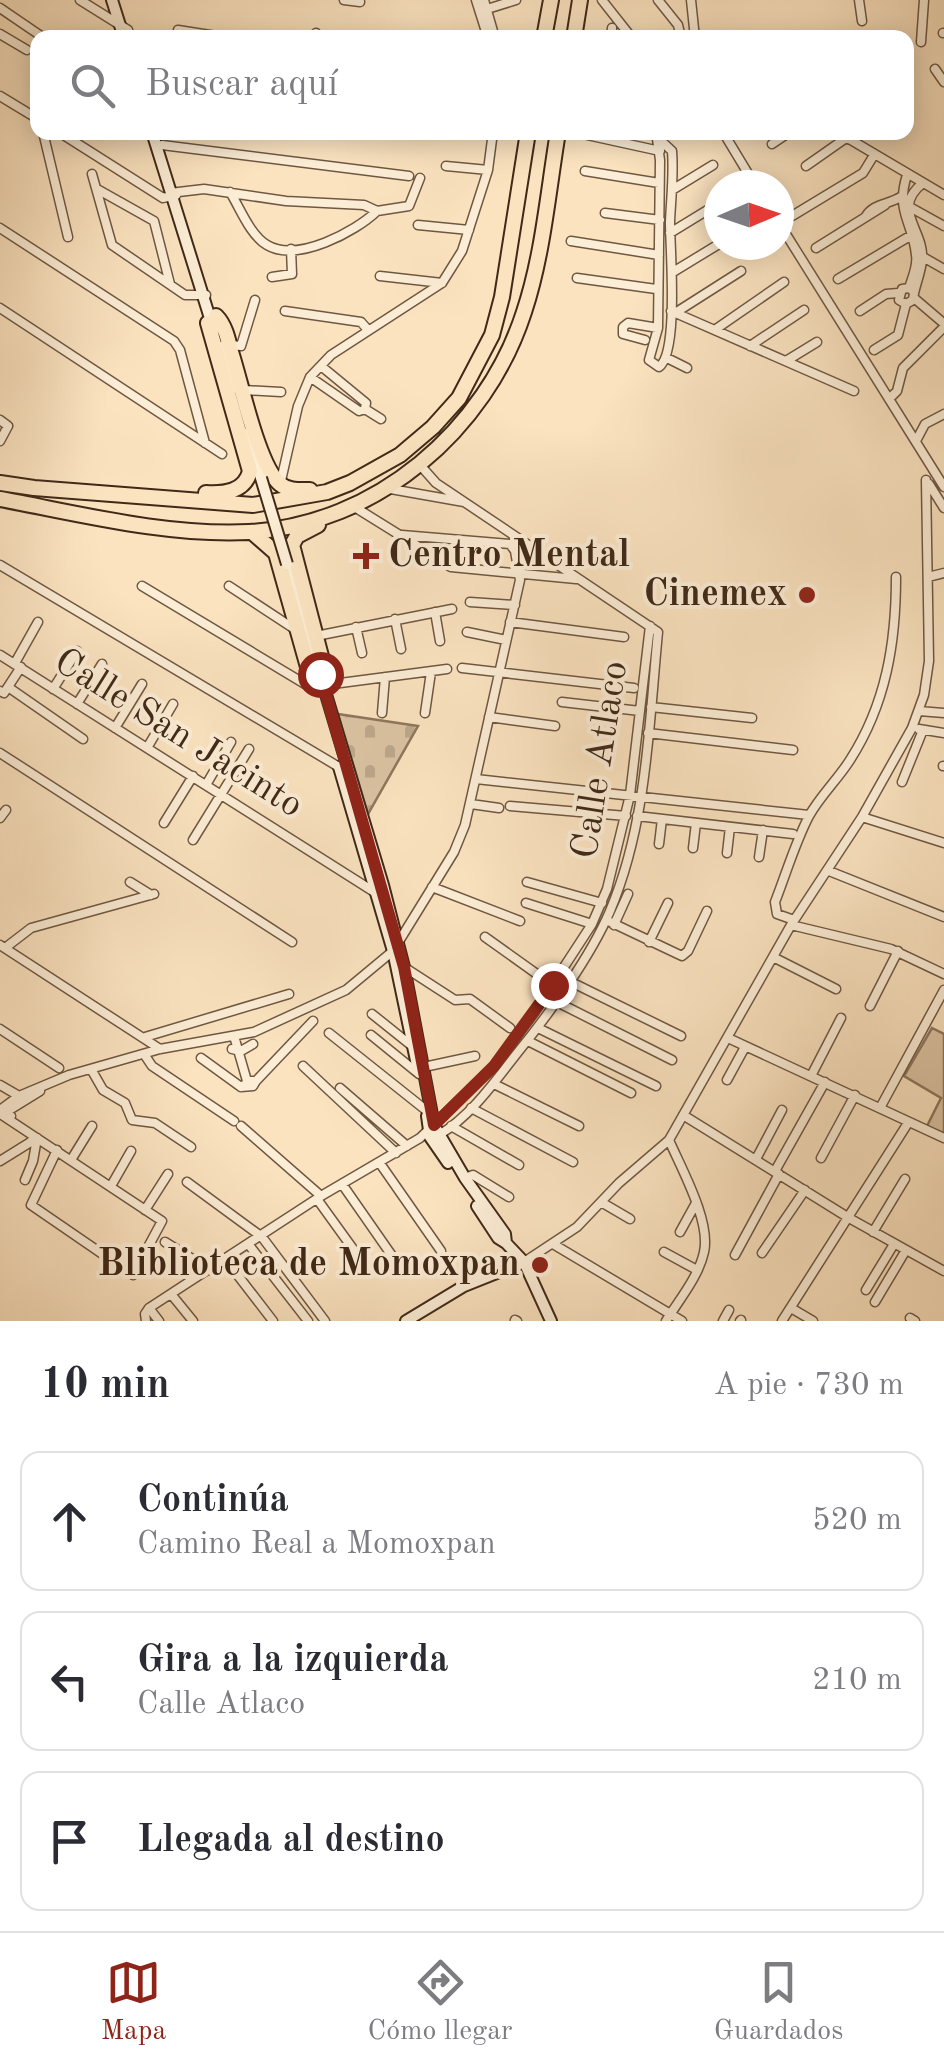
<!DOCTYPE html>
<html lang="es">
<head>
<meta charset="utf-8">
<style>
	:root { --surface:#fff; --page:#f2f2f3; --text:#2b2b33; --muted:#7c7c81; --line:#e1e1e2; --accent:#8f2418 }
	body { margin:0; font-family:"Old Standard TT",serif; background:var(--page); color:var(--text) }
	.compass { position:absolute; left:704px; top:170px; width:90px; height:90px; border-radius:50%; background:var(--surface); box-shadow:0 5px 25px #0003; rotate:88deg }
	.stop { position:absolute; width:30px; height:30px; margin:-22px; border:8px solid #8f2418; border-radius:50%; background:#fff }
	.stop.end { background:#8f2418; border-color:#fff; box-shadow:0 2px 10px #0008 }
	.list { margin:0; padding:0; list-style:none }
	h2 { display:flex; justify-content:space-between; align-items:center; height:130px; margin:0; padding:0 40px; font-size:42px }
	h2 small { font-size:32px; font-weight:400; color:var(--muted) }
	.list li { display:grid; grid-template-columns:65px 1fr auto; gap:30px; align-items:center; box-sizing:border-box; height:140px; margin:0 20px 20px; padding:0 20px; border:2px solid var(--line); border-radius:20px }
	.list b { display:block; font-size:38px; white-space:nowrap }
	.list p { margin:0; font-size:32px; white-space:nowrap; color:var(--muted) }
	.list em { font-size:32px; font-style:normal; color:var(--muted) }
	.icon { flex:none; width:55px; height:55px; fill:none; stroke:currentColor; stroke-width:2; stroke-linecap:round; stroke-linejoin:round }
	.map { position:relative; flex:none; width:944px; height:1321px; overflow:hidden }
	.search { position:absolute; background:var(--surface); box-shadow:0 5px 25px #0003; left:30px; right:30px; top:30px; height:110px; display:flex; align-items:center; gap:25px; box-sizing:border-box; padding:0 35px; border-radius:20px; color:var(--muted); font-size:38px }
	.sheet { height:610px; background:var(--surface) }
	nav { display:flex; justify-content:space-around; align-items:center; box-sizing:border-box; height:140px; border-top:2px solid var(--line); background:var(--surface); font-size:28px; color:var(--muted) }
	nav a { display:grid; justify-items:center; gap:5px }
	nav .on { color:var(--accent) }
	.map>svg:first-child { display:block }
	.green { fill:#dbc3a3; stroke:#8e765e; stroke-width:2.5 }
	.cemetery { fill:url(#cemetery-stones); stroke:#8e765e; stroke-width:2.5 }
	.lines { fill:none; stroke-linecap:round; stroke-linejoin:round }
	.street-casing { stroke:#6f5842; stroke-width:11 }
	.secondary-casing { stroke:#402918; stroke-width:14 }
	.highway-casing { stroke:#402918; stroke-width:18 }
	.street { stroke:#fcedd6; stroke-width:8 }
	.secondary { stroke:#fcedd6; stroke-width:10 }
	.highway { stroke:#fbe3c0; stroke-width:14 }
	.secondary-bridge-casing { stroke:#402918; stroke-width:14; stroke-linecap:butt }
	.secondary-bridge { stroke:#fcedd6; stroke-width:10 }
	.route { stroke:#8f2418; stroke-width:12 }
	.poi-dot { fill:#8f2418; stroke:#fcedd6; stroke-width:4 }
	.labels { text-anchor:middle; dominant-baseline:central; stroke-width:8; stroke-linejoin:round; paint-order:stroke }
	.poi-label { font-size:38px; font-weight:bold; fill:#402918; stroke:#fcedd6; text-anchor:end }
	.street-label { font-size:38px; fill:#402918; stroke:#fcedd6 }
</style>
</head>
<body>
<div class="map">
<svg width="944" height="1321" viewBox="0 0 944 1321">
	<defs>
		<pattern id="cemetery-stones" width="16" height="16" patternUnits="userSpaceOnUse" patternTransform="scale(2.5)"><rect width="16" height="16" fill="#dbc3a3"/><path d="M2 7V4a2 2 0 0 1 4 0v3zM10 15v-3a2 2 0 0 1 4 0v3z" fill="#bda88c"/></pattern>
	</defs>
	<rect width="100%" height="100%" fill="#fbe3c0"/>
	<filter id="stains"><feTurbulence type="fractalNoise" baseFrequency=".002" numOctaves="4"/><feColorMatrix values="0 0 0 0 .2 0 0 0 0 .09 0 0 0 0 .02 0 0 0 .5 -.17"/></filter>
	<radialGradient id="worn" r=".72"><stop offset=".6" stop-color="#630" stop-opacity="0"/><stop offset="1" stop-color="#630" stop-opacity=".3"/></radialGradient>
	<!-- green -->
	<path class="green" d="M932,1028L944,1034V1133L926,1128L941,1098L904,1076Z"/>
	<!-- cemetery -->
	<path class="cemetery" d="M338,714L418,726L368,814Z"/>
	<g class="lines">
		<!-- street casing -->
		<g class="street-casing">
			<path id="street" d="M80,0L128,30
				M344,0L360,2
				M476,0L488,38
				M484,0L495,38
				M602,0L632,38
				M658,0L678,25L681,38
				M691,0L695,38
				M859,0L862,21
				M0,8L44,38
				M484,10L516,0
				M178,30L229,38
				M943,33H944
				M0,34L27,50
				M315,38L316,33
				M611,38L612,28
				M921,42L924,0
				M935,69L944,82
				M0,96L38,119
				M43,132L68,237
				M59,132L163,198L176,195
				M656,132L660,160L658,328L649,360L659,367C679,353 670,249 670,222C671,198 674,175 672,151L658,138
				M723,132L755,185
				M827,132L851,140L944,195
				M587,135L660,151
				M772,144L790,132
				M162,145L409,176
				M446,166L488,170
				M806,166L846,138
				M585,171L659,183
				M92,174L112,245L185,295H206
				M907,175C895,212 913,222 916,255C918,266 912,278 909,288
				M97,189L154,221L170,284
				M672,190L713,165
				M230,192C240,208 250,235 267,245C297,263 355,232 377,211
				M170,193L204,189L286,201L364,205L377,211L409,206L420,178
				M908,206L944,226
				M605,213L660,220
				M792,216L863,173L874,155
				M866,216C874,203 889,205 902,196
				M779,223L944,487
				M418,225L469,230
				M0,228L174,341L180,350L205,443
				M670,233L719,203
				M571,241L659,255
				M816,248L885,205
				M923,257L944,269
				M673,272L719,244
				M380,276L442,283
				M272,277L292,274L291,249
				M577,278L656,289
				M838,279L910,236
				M914,292L909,288L902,289L899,300L906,304L913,300C914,287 921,274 922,260C925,230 890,209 923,183
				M914,298L941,321
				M0,308L222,454
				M285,311L361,322L368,330
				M671,311L854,391
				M860,311L886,294L898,293
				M675,313L741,271
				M716,329L784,282
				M645,340L623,334V327L628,323L658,328
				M230,345L241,346L255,300
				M750,346L804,310
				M874,350L898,335L906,304
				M667,358L687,368
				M786,361L817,342
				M321,366L366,403L365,409
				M310,377L359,411L365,409L381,419
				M244,390L281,392
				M889,399L897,391L903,368L944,327
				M0,420L8,426L0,441
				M916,441L925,424L944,414
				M420,465L436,483L658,632C649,724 647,824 610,911C591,956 549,1014 518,1052C495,1081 472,1115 439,1135
				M929,484L944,508
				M280,485L298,406L310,377L331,355L442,283L462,251L488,170L493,132
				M385,488L464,502
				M353,506L451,567L576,579
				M0,565L344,770
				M928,577L944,573
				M142,586L310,687L447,669
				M229,586L296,630
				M470,602L515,605
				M435,612L440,641
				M395,619L401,649
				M510,622L624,637
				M356,627L362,653
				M467,632L506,640
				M316,636L452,609
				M0,655L376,893
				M15,663L38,622
				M462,668L634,688
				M8,687L83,739
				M53,689L77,651
				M0,691L4,693L21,667
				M562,702L640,711
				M77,704L102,664
				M651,707L752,718
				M919,711L944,713
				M382,713L385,677
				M425,713L431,672
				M489,717L555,726
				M115,728L142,684
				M919,729L944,733
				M648,733L793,750
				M147,748L173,704
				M0,753L292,942
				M943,766H944
				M476,779L809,815
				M902,782L923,730
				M206,785L231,742
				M471,804L499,808
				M510,806L626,816
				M637,816L793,834
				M862,817L944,843
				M0,818L6,810
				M164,823L193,776
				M193,840L249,749
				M659,844L662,819
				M693,848L696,823
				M727,853L730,827
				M759,857L763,830
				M829,871L944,917
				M130,882L151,895
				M527,882L602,903
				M432,887L520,921
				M526,903L592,924
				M606,920L682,956L688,951L707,911
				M794,920L777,914L775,902C786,874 795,843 809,816C820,796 838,779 850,760C886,704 896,643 896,577
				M614,925L628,894
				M791,925L891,949L944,974
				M485,937L555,987
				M649,942L668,903
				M0,945L160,1049
				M5,948L31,928L154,894
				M773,957L836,989
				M404,967L455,1000L470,999L510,1028
				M569,981L681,1036
				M555,1001L672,1060
				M870,1006L898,951
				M372,1014L412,1046
				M538,1028L656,1086
				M0,1029L59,1068
				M329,1033L427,1111
				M371,1035L419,1074
				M234,1036L247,1081
				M145,1037L289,994
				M728,1038L944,1138
				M528,1041L631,1093
				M232,1049L241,1051L253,1044
				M144,1054L152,1066L234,1121
				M201,1058L241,1087
				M303,1066L396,1153
				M424,1067L475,1056
				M91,1069L103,1090L125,1103L132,1120L155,1123L191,1147
				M811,1076L841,1018
				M727,1080L745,1047
				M250,1081H256L253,1086L241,1087Z
				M256,1081L313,1021
				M494,1084L579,1126
				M0,1085L19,1096
				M340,1088L407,1146
				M471,1108L573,1162
				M880,1108L944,990
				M0,1110L19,1096L69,1075L160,1049L254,1032L346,990L393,951L454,852L465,825L520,580L515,551L510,544L402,535
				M0,1110L2,1115L162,1221L133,1275L31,1205L57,1150
				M683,1115L849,1218L944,1271
				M11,1116L6,1112L40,1091
				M241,1126L321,1196
				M451,1126L519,1165
				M821,1158L855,1095
				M756,1159L782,1110
				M71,1160L92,1126
				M0,1161L37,1138L30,1142
				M379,1162L441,1251
				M775,1171L825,1082
				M465,1178L473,1175L509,1197
				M25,1180L33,1161L37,1138
				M187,1182L262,1237L325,1321
				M342,1184L404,1273
				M111,1186L131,1151
				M317,1199L369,1271
				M601,1202L630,1219
				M145,1210L168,1174
				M680,1232L696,1203
				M873,1232L905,1179
				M165,1242L210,1270
				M553,1244L682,1321
				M249,1245L308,1321
				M664,1252L697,1270
				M762,1253L805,1190
				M735,1255L779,1174
				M226,1260L273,1321
				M524,1262L577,1227L619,1183L669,1140L791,925L862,817L912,728L924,695L929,661L926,480
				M866,1290L894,1244
				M171,1294L193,1321
				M875,1302L906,1250
				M149,1308L159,1321
				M791,1308L813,1321
				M910,1318L915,1321
				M515,1320L517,1321
				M146,1321L145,1314L149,1308L321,1196L420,1138L494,1066L534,1013L592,924L607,889L630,795L650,626
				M666,1321C679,1300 699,1276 704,1252C711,1221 681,1168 669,1140
				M723,1321L729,1310
				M740,1321L741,1320
				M782,1321L908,1123"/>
		</g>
		<!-- secondary casing -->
		<g class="secondary-casing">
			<path id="secondary" d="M112,0L124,38
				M152,132L209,315
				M222,347L234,388
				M248,433L261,478
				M287,564L383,885L404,967L434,1125L465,1178L505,1234L506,1243
				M339,767L393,951L418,1070
				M427,1116L430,1137L448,1163
				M477,1206L498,1238L506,1243L524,1262L551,1321
				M406,1321L464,1286L524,1262"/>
		</g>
		<!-- highway casing -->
		<g class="highway-casing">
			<path id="highway" d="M544,38L551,0
				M574,38L580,0
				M216,316C225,325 228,339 231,352C241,382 258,466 280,484C288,491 299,490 310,490
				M0,483L34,488L253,505L327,492L350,483L400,455L433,427L459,398L492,335L502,297L528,132
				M206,493C224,494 245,492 250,471L208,323
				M0,499C81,514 166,536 249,532C376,525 486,430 524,312C543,255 548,192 558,132
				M252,532L276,553L308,667L317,675L320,674L323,664L292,545L297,536L318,525"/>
		</g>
		<!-- street -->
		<use href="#street" class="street"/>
		<!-- secondary -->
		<use href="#secondary" class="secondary"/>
		<!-- highway -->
		<use href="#highway" class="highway"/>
		<!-- secondary-bridge casing -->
		<g class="secondary-bridge-casing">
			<path id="secondary-bridge" d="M261,478L287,564"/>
		</g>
		<!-- secondary-bridge -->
		<use href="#secondary-bridge" class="secondary-bridge"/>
	</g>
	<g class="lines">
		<!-- route -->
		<path class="route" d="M320,674L404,967L434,1125L494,1066L553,985"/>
	</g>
	<!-- markers -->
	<g class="poi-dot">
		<path d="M361 541h10v10h10v10h-10v10h-10v-10h-10v-10h10z"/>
		<circle cx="807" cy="595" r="10"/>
		<circle cx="540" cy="1265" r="10"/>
	</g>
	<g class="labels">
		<!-- poi labels -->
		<g class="poi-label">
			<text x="388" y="556" text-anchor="start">Centro Mental</text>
			<text x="787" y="595">Cinemex</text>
			<text x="520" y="1265">Bliblioteca de Momoxpan</text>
		</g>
		<!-- street labels -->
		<g class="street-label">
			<text transform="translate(178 734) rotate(32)">Calle San Jacinto</text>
			<text transform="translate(601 760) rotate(-81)">Calle Atlaco</text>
		</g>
	</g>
	<rect width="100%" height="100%" filter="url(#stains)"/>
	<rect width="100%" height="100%" fill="url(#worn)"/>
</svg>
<svg class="compass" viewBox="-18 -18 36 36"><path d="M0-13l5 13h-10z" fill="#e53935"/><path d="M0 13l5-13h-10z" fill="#7c7c81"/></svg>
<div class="stop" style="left:320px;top:674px"></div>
<div class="stop end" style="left:553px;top:985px"></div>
<div class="search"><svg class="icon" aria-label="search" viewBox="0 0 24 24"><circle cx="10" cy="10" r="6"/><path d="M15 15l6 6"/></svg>Buscar aquí</div>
</div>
<section class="sheet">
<h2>10 min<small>A pie · 730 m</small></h2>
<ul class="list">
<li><svg class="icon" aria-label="ahead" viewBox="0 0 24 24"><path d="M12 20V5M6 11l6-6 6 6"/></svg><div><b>Continúa</b><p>Camino Real a Momoxpan</p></div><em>520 m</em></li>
<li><svg class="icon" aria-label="left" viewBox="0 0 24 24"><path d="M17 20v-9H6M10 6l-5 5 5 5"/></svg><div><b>Gira a la izquierda</b><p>Calle Atlaco</p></div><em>210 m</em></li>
<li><svg class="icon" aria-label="arrive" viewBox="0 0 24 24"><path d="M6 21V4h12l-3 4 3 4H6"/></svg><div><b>Llegada al destino</b></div></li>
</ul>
</section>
<nav>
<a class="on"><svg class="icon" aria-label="map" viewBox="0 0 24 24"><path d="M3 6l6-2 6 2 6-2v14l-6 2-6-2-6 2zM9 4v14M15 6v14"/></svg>Mapa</a>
<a><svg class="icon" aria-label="directions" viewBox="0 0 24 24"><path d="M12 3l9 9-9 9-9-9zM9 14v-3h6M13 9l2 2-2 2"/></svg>Cómo llegar</a>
<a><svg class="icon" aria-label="saved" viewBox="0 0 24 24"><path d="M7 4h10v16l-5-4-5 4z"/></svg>Guardados</a>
</nav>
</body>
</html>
